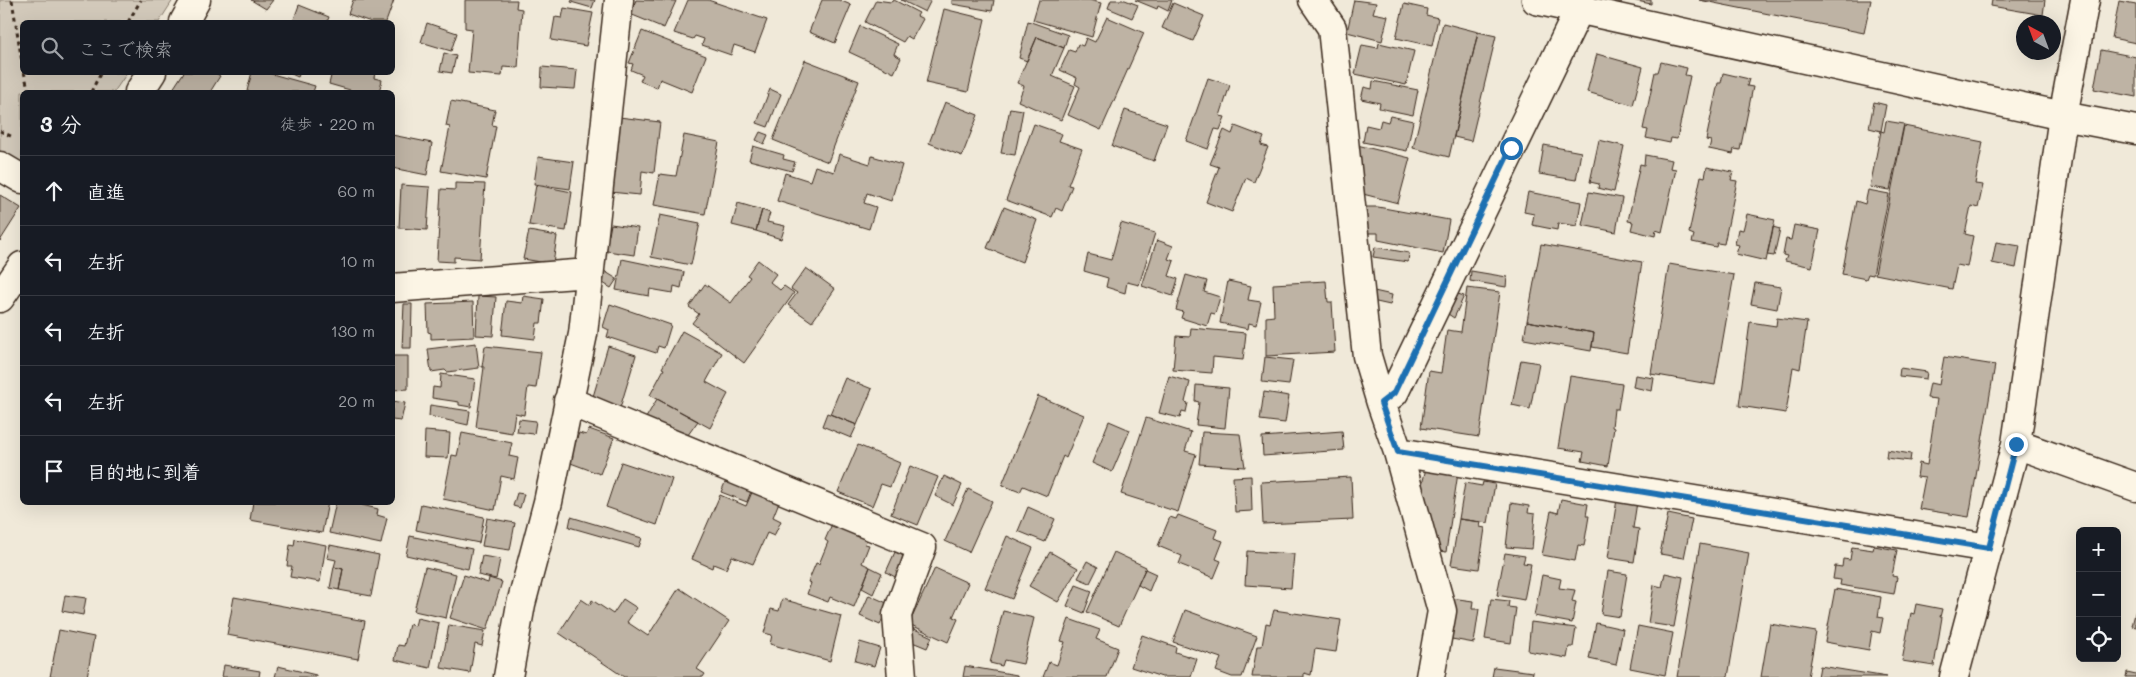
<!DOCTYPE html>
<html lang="ja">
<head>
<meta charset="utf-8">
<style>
	:root { --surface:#171b24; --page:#20242c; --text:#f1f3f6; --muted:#9ea1a6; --line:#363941 }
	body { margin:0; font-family:Mali,"Klee One",sans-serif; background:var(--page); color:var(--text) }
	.controls { position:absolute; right:15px; bottom:15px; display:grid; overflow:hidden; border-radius:8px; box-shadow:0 5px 20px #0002 }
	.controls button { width:45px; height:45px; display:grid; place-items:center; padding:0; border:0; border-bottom:1px solid var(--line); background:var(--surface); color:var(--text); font:25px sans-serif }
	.compass { position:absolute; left:2016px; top:15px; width:45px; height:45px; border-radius:50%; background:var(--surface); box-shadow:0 5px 20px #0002; rotate:319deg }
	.stop { position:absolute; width:15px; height:15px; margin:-11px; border:4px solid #1f6fb2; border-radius:50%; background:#fff }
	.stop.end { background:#1f6fb2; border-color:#fff; box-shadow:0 1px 5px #0008 }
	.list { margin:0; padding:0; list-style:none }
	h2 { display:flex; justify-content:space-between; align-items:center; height:65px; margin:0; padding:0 20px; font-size:21px }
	h2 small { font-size:16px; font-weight:400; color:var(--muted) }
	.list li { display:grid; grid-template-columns:32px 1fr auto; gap:15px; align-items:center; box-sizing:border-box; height:70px; padding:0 20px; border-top:1px solid var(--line) }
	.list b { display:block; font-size:19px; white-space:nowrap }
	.list em { font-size:16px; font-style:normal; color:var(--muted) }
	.icon { flex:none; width:28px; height:28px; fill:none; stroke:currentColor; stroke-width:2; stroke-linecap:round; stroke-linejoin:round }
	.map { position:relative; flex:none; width:2136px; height:677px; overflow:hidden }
	.search { position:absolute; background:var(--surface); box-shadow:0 5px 20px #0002; left:20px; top:20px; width:375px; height:55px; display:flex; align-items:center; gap:12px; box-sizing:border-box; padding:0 18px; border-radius:8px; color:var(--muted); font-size:19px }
	.panel { position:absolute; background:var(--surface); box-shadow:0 5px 20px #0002; left:20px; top:90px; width:375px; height:415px; border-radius:8px }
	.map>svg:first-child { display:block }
	.green { fill:#d2c9ba; stroke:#867a6c }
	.building { fill:#beb3a4; stroke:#3b2a1e }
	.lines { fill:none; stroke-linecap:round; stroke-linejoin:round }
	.minor-casing { stroke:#3b2a1e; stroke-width:31 }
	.major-casing { stroke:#3b2a1e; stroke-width:31 }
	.path { stroke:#3b2a1e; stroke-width:3; stroke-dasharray:4 4; stroke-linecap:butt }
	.minor { stroke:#fcf5e5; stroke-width:28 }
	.major { stroke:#fcf5e5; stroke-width:28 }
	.route { stroke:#1f6fb2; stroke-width:6 }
</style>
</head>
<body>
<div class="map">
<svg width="2136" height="677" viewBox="0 0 2136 677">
	<rect width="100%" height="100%" fill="#f0e9d9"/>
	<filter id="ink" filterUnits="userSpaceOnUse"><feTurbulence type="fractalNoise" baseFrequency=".02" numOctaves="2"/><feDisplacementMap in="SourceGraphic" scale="10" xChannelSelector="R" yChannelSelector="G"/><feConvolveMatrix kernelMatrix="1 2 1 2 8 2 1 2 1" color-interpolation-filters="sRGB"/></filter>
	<g filter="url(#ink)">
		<!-- green -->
		<path class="green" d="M0,0H173L159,22H22V72L127,73L114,92H22V166L0,154Z"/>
		<!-- building -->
		<path class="building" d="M251,0H273L266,9Z
			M353,0H394L386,22H371L348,14Z
			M465,0H517L516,8L522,9L518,68L503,67L502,76L468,73L472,29L465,28Z
			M572,0H595L592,8L571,2Z
			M636,0L676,1L664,28L630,14Z
			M688,0H708L767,20L755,52L734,45L731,55L702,45L704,39L695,36L693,39L674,33Z
			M822,0H839L851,5L835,43L809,32Z
			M876,0L891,2L894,0L919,13L917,16L923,19L912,39L907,36L903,42L865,22Z
			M901,0H931L925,12Z
			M952,0H994L992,11L952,4Z
			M1039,0H1089L1101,3L1092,37L1033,20Z
			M1111,0H1125L1138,5L1132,18L1108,8Z
			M1135,0H1172L1168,11L1158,6L1157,9Z
			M1354,0L1376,3L1373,13L1388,16L1382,41L1347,32Z
			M1606,0H1622L1621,3Z
			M1632,0H1651V4Z
			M1699,0H1871L1864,33Z
			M1992,0H2045L2043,15L1991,6Z
			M2119,1L2136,4V43L2112,38Z
			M1173,3L1204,16L1193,41L1162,28Z
			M1404,4L1427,9L1426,15L1438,18L1432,46L1396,38Z
			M299,5L329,17L327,22H293Z
			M564,8L593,13L586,46L551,40L555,17L562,18Z
			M944,9L985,19L968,92L926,83Z
			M1107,17L1144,33L1101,130L1068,115L1080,87L1075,84L1077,78L1060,70L1069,50L1075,52L1078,44L1083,46L1086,38L1095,42Z
			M1028,21L1068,35L1064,48L1037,37L1027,61L1019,58Z
			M427,23L457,33L451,51L421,42Z
			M1443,23L1478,32L1449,157L1413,148Z
			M860,26L898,44L894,54L901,58L894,73L849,52Z
			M642,31L706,56L692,92L660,79L657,88L640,81L643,75L631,70L633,64L629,63Z
			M1478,32L1496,36L1471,141L1454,137Z
			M1037,37L1064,48L1052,76L1075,86L1061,120L1018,101L1024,86L1017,83Z
			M1379,43L1414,51L1406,85L1355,74L1362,45L1378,48Z
			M2101,50L2136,57V97L2094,89Z
			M444,53L456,56L452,73L440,71Z
			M1597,54L1643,67L1633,105L1587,92Z
			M805,60L859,81L828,162L773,140Z
			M1661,62L1687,68L1685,75L1690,76L1677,139L1671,138L1670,143L1646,138L1648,130L1643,129L1655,72H1658Z
			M542,67L577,70L575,89L541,87Z
			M184,72H214L220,76L210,92H171Z
			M252,72H265L315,86L313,92H253L247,91Z
			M287,72H300L298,77Z
			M332,72H375L374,78L382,80L379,92H350V90L329,84Z
			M1723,73L1749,79L1747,86L1753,87L1740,150L1734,149L1733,154L1709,149L1711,141L1706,140L1718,83H1721Z
			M1208,78L1230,85L1220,116L1225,117L1220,130L1215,129L1208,149L1186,141Z
			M1373,81L1418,90L1413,115L1379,108L1380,103L1361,99L1364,87L1372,89Z
			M770,89L781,94L768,127L757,123Z
			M451,101L495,110L492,125L496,126L486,179L441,171L450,127L446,126Z
			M945,102L978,115L962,156L929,143Z
			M1874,102L1886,105L1881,131L1869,128Z
			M1010,108L1023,110L1015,155L1001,153Z
			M1125,110L1167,124L1154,161L1112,146Z
			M1390,116L1413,121L1407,151L1363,142L1366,125L1379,128L1381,120L1388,122Z
			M619,117L660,122L654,173L642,171L640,195L610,192Z
			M1886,121L1904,124L1890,190L1870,187L1881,131L1884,132Z
			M1034,124L1062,134L1059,141L1082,149L1068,185L1072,186L1062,211L1056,208L1052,217L1006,200Z
			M1235,126L1264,137L1261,145L1268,147L1254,182L1246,178L1232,212L1206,202L1219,167L1210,164L1224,130L1232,134Z
			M1904,126L1983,142L1975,184L1983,185L1978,208L1971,206L1965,234L1973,236L1967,267L1957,265L1952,289L1875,274Z
			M760,132L768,135L764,144L756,140Z
			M392,135L432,143L427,175L392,168Z
			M684,135L719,142L705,214L654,205L660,174L676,176Z
			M1599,140L1624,146L1614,192L1598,188L1599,184L1590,182Z
			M1357,145L1410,158L1398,203L1359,193Z
			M1544,145L1581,152L1576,180L1539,174Z
			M753,146L784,155L783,159L795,162L792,171L749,160Z
			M839,154L870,164L872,156L902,165L891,201L867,193L864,203L876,207L869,229L777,201L785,173L810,181L815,166L834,172Z
			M1645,155L1672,160L1670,168L1676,169L1662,232L1656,230L1655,236L1631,230L1633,222L1628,221L1640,164L1644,165Z
			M538,157L574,162L570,189L534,184Z
			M1707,167L1733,172L1731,180L1737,181L1724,244L1717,243L1716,247L1692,242L1694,235L1689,233L1701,176L1705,177Z
			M455,183L485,184L480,259L454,257V262L437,261L441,189L455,190Z
			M401,185L430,187L427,230L399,228Z
			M536,185L572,192L566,231L529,225Z
			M1868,190L1889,194L1873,275L1868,274L1866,279L1842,274L1856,201L1865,204Z
			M1528,192L1581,202L1577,226L1558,223L1557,230L1532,225L1534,214L1524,212Z
			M1589,192L1622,198L1616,232L1582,225Z
			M0,195L21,208L0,241Z
			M738,203L762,210L756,231L732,225Z
			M1004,207L1037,220L1022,262L987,248Z
			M1362,207H1378L1449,220L1443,253L1378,240V233H1363Z
			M762,210L770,213L767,222L785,226L781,239L756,231Z
			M1747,214L1775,220L1766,261L1736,254L1739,245L1735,244L1738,229L1743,230Z
			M660,215L700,223L691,265L651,257Z
			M1121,223L1155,233L1139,285L1127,282L1125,293L1106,287L1108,278L1084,271L1088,254L1111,260Z
			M611,224L638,228L634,255L600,250L602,234L609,235Z
			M1794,225L1820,230L1812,267L1785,261L1787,256L1783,255L1786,239L1791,240Z
			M1773,227L1780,229L1774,256L1767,255Z
			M529,231L557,236L553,264L523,259Z
			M1157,240L1173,246L1168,259L1174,261L1169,276L1178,279L1173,296L1142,286Z
			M1996,242L2020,246L2016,268L1992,263Z
			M1541,244L1642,262L1627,353L1592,347L1594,333L1527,321Z
			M1375,247L1409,253L1408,262L1373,257Z
			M622,259L684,272L681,288L674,286L673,293L650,289L649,296L616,290Z
			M758,260L776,274L770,282L780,290L784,286L794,293L744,363L692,323L699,314L689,307L705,284L731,303L750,277L747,275Z
			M1669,264L1734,275L1715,385L1651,374Z
			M806,268L835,289L812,322L788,305L797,293L791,289Z
			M601,269L617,279L611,288L595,278Z
			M1471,271L1507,277L1506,287L1470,281Z
			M1186,275L1207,281L1204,292L1220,297L1215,314L1211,313L1207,326L1181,318L1183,312L1176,310Z
			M1228,281L1251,286L1248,300L1261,302L1256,325L1249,323L1248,329L1220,323Z
			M1326,281L1328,302H1332L1335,352L1266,356V317L1274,316L1273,284Z
			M1755,283L1781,287L1777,309L1751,304Z
			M1467,288L1500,292L1479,437L1421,428L1429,371L1441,373L1447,330L1461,332Z
			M1374,291L1392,295L1390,305L1372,301Z
			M1458,294L1464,296L1454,318L1448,314Z
			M478,296L496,297L493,336L476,335Z
			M523,296L544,299L541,323H537L535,339L502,335L506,301L522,303Z
			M473,302L474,337L431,339V333L428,332L427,304Z
			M404,304H412L411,348H402Z
			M610,304L671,325L664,348L658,346L656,353L607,337L609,330L603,327Z
			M1777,318L1807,322L1800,369L1793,367L1786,413L1739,406L1750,322L1776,326Z
			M1527,321L1594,333L1591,351L1524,339Z
			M1191,328L1246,333L1243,360L1213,357L1212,373L1173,370L1176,336L1190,337Z
			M682,331L722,353L706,382L728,394L710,428L650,395L664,369L662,368Z
			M476,343L479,368L447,372L445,370L431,372L428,349Z
			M485,346L541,352L536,388L528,387L524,415L515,413L512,433L476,427L484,367H482Z
			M608,346L636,355L620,408L592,400Z
			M392,356H408V389L392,390Z
			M1265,357L1293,360L1289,385L1262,382Z
			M1944,357L1995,365L1969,517L1919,509L1925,478L1917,477L1919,463L1927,465L1937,399L1927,398L1930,383L1939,385Z
			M1521,360L1539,363L1530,409L1512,405Z
			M1900,368L1927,372L1926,379L1899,376Z
			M441,374L475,379L471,407L459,405V402L432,398L433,387L440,388Z
			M1635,375L1654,378L1652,391L1633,387Z
			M1169,376L1190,382L1185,402L1188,403L1186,412L1182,411L1180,418L1159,413Z
			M1570,376L1622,384L1618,409H1614L1612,427L1614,428L1608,466L1582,461L1584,452L1558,448Z
			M845,378L872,389L857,425L830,414Z
			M1196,385L1229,388L1225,428L1196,425L1199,402L1195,401Z
			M1264,392L1289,396L1285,423L1260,420Z
			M1038,396L1084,415L1066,458L1063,456L1047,496L1023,486L1020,492L1002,485Z
			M657,399L698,421L685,439L643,423Z
			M392,401L405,403L401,421L392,420Z
			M430,405L470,411L468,425L429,416Z
			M827,413L857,425L851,438L822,426Z
			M1146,418L1191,432L1185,451L1196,454L1178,512L1121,494Z
			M519,419L536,421L534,434L517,432Z
			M1109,421L1130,430L1112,472L1092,463Z
			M589,429L614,438L600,474L568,462L579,433L586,435Z
			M425,431L450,433L448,458L424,457Z
			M1342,431L1344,450L1263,456L1262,437Z
			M1202,432L1240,434L1245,467L1199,464Z
			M462,433L512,443L509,456L518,458L514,479L501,476L495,510L443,499L452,455L457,456Z
			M858,445L900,463L890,487L881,484L872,506L838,492Z
			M1887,450L1911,454L1910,461L1886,458Z
			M621,462L672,479L657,525L606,507Z
			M910,466L938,477L918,525L891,514Z
			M1426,468L1458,473L1446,552L1427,549L1422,485Z
			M944,476L962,485L953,505L935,496Z
			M1251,476L1252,511L1235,512L1233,477Z
			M1351,477L1353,520L1263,524L1261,482Z
			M727,478L752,489L747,502L721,492Z
			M1483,482L1495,484L1488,523L1459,519L1465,483L1482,486Z
			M968,489L992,501L969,552L945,541Z
			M753,490L779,502L773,517L781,521L774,536L767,533L753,564L732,556L726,569L713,564L712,568L692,559L720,495L746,506Z
			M517,493L524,494L520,508L513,506Z
			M1561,499L1588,504L1586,516H1589L1584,546L1578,545L1575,561L1542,555L1551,511L1558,513Z
			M1617,499L1637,502L1633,528L1639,529L1634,562L1608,558Z
			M253,502H328L322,533L250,520Z
			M336,502H363L362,505L378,509L377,515L387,518L381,544L329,533Z
			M1511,503L1529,506L1528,513L1535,514L1532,549L1506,547Z
			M421,504L484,517L479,543L416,530Z
			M1028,507L1055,519L1045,542L1018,531Z
			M1668,514L1692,519L1684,558L1660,554Z
			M1178,515L1217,530L1214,538L1223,541L1216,559L1221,561L1214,578L1179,564L1182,556L1158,546L1170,517L1176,519Z
			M571,517L642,538L639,547L569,527Z
			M487,518L515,523L510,550L482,546Z
			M1459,519L1481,522L1480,527L1485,528L1479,569L1451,565Z
			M832,524L867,538L865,544L869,545L862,563L870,567L854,607L830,597L828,602L807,594L811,583L808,582L816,563L819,564L828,542L825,540Z
			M410,536L472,549L468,569L406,555Z
			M1007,536L1033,548L1012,599L985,588Z
			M295,539L326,545L320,582L290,577L292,566H287L290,545L294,546Z
			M1700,544L1749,553L1728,677H1677Z
			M330,545L379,555L371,596L339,590L343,569L334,567L336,560L327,558Z
			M1874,546L1897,550L1892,576L1897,577L1894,594L1840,585L1841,580L1833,579L1835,566L1842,567L1843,559L1850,560L1852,547L1873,550Z
			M1247,551L1294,554L1291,588L1245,585Z
			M895,552L906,557L897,578L886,572Z
			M1050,552L1078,568L1058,602L1029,586Z
			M1114,552L1146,567L1119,626L1087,612Z
			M1505,553L1525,556L1523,563L1531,564L1524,600L1497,595Z
			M482,556L500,559L496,579L478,575Z
			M1087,561L1098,567L1090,583L1078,578Z
			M334,567L343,569L339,590L330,588Z
			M425,567L456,574L446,618L414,611Z
			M870,567L882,573L873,594L862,588Z
			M935,568L968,583L953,617L958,619L948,642L909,624Z
			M1145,569L1156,574L1149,591L1138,585Z
			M1608,571L1627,574L1620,617L1601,614Z
			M1665,573L1683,577L1674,627L1648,623L1654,585L1662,587Z
			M464,575L488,583L489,578L502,582L487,630L450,618Z
			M1542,575L1561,579L1559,588L1575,590L1572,601L1576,602L1572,623L1534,616Z
			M1076,585L1092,591L1084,613L1067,606Z
			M679,588L729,621L697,669L705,674L703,677H624L559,633L581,599L590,605L592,600L613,614L623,599L637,608L627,622L648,636Z
			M1835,589L1881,597L1878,617L1883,618L1880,633L1872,631L1869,650L1825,642Z
			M65,595L86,598L83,615L62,611Z
			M869,595L889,604L880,625L860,616Z
			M234,597L365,621L358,659L227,635Z
			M1451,598L1473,601L1472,609H1479L1474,643L1446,638Z
			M782,599L841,616L830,661L770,644L772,635L764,633L771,609L779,611Z
			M1491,599L1509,601L1508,607L1516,608L1511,643L1485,639Z
			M1916,604L1942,609L1940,617H1942L1934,666L1902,661L1911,613L1914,614Z
			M2136,609V627L2132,626Z
			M1185,610L1257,636L1242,677H1232L1216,671L1221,658L1173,642Z
			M1274,610L1341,620L1336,652L1315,649L1311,675L1304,673V677H1252L1257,646H1262L1266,623L1270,624Z
			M1003,611L1034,618L1023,664L1004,660L1002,666L990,663Z
			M417,618L439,623L430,668L395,660L398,645L404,646L409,624L415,626Z
			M1069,619L1100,630L1096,639L1118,648L1107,677H1043L1049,662L1057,665L1065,642L1061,641Z
			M1531,622L1576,628L1573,647H1569L1567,658L1528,651Z
			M1596,623L1623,629L1616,665L1589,659Z
			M1770,624L1816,632L1808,677H1761Z
			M449,625L485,631L482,646L475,644L470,673L441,668Z
			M1638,626L1673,633L1665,675L1630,668Z
			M910,627L932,637L927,648L905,639Z
			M59,630L94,637L87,677H50Z
			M1142,635L1176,647L1175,652L1197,659L1191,677H1162L1131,667Z
			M860,642L880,648L874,666L855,661Z
			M224,665L260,671L259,677H222Z
			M278,666L316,675V677H275Z
			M965,666L1017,675V677H963Z
			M1820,666L1887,677H1818Z
			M1494,667L1533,672L1532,677H1492Z
			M2127,672L2136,674V677H2126Z"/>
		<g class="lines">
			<!-- minor casing -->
			<g class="minor-casing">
				<path id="minor" d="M1313,0L1332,28L1367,356L1381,403
					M1536,0L2063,116L2136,130
					M0,166L22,179
					M392,288L589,273
					M568,401L922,547L897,615L902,677
					M2016,444L2136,487
					M1398,452L1989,548
					M508,677L521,604L548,502L583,334L619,0
					M1430,677L1442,611L1398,452L1381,403L1394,393L1579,10L1581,0
					M1954,677L2016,444L2063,116L2085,0"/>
			</g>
			<!-- major casing -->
			<g class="major-casing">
				<path id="major" d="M184,22L196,0
					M139,92L152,72
					M0,298L22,266"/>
			</g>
			<!-- path -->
			<path class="path" d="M12,0L22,62
				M128,22L141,0
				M24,72L29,92
				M91,92L101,72
				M0,131L13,137"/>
			<!-- minor -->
			<use href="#minor" class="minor"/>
			<!-- major -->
			<use href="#major" class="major"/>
		</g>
	</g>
	<g class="lines" filter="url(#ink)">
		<!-- route -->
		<path class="route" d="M1511,148L1394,393L1381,403L1398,452L1989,548L2016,444"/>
	</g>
</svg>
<div class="controls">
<button>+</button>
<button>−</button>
<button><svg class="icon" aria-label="locate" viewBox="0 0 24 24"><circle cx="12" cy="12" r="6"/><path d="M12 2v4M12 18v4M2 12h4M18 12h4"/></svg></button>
</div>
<svg class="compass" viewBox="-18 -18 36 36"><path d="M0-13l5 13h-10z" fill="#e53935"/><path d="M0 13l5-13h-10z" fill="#9ea1a6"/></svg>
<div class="stop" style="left:1511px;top:148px"></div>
<div class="stop end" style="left:2016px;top:444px"></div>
<div class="search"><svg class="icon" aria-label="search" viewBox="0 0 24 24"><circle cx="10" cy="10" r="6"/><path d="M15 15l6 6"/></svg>ここで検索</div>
<section class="panel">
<h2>3 分<small>徒歩 · 220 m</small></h2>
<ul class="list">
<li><svg class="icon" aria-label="ahead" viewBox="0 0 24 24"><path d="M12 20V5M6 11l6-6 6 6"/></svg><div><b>直進</b></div><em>60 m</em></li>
<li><svg class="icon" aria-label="left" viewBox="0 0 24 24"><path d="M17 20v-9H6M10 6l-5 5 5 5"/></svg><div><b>左折</b></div><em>10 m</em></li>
<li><svg class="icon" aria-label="left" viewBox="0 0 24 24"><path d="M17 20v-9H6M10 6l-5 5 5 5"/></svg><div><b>左折</b></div><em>130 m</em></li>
<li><svg class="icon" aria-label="left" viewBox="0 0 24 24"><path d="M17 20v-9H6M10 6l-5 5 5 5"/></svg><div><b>左折</b></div><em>20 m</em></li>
<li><svg class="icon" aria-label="arrive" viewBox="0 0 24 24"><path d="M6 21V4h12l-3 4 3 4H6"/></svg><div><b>目的地に到着</b></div></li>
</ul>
</section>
</div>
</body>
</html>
